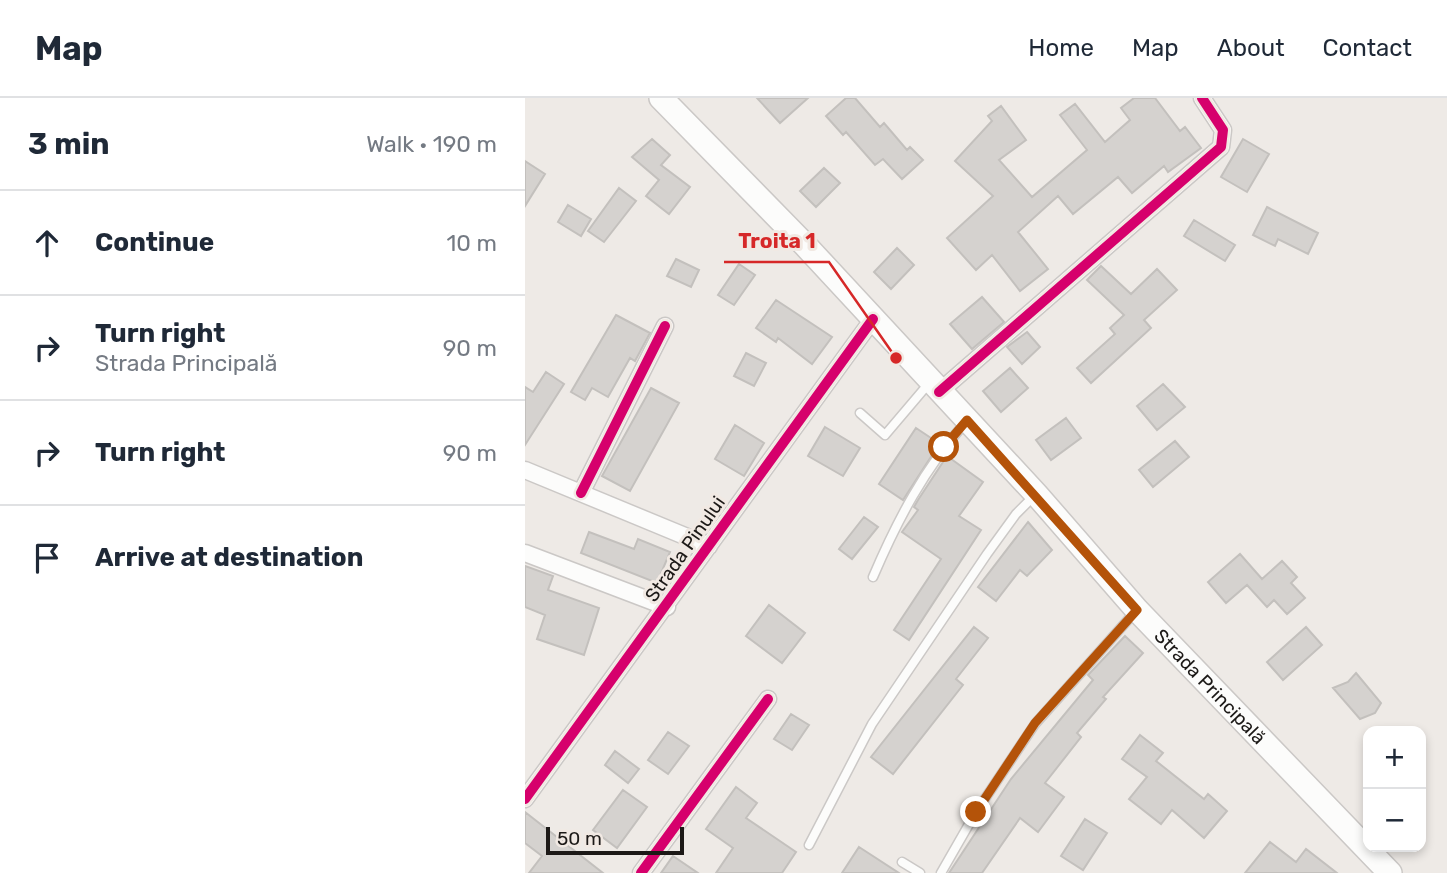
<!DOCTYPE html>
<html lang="en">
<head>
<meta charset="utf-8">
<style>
	:root { --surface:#fff; --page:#f2f2f3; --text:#1f2937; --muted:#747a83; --line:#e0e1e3 }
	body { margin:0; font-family:Rubik,sans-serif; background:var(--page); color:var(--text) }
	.controls { position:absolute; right:21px; bottom:21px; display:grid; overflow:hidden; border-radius:14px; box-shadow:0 4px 10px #0003 }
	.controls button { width:63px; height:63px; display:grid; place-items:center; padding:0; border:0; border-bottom:2px solid var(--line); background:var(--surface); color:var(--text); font:35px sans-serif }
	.scale { position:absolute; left:21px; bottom:18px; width:138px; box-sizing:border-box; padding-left:7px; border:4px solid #1c1917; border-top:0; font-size:19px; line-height:24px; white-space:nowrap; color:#1c1917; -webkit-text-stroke:5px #f1e9e3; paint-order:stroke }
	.stop { position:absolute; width:21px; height:21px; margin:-16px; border:5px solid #b45309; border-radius:50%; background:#fff }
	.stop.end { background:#b45309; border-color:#fff; box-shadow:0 2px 7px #0008 }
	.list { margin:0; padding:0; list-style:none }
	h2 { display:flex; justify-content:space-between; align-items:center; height:91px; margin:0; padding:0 28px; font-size:30px }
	h2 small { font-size:23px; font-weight:400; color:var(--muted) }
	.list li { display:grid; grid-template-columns:46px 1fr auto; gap:21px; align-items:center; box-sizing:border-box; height:105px; padding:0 28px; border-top:2px solid var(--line) }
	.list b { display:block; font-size:26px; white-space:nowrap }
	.list p { margin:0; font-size:23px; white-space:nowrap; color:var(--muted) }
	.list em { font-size:23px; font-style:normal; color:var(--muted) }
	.icon { flex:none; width:38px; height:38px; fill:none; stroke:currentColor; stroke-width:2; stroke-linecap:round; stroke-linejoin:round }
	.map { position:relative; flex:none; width:922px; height:775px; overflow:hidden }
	header { display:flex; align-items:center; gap:42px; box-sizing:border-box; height:98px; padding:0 35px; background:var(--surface); border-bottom:2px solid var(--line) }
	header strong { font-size:33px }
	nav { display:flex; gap:38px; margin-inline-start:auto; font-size:24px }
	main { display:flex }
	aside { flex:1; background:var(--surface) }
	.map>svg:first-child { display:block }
	.building { fill:#d5d2cf; stroke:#c3c0bd; stroke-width:2 }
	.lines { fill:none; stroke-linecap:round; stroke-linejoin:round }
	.service-casing { stroke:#cbc8c6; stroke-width:11 }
	.minor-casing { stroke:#cbc8c6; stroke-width:19 }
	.secondary-casing { stroke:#cbc8c6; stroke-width:26 }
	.service { stroke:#fcfcfb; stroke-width:8 }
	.minor { stroke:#fcfcfb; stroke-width:16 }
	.secondary { stroke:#fcfcfb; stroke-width:23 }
	.cycleway-casing { stroke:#f1e9e3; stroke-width:15 }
	.cycleway { stroke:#d6006c; stroke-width:10 }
	.route { stroke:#b45309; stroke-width:9 }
	.labels { text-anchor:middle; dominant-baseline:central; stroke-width:6; stroke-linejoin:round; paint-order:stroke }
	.street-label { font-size:19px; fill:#1c1917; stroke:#f1e9e3 }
	.leader { fill:none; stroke:#d62828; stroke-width:2.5 }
	.callout-dot { fill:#d62828; stroke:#f1e9e3; stroke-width:2.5 }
	.callout-label { font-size:21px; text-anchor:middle; font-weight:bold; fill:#d62828; stroke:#f1e9e3; stroke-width:6; stroke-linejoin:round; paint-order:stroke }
</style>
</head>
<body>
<header>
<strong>Map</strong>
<nav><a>Home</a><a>Map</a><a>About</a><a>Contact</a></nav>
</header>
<main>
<aside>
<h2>3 min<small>Walk · 190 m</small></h2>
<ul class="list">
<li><svg class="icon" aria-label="ahead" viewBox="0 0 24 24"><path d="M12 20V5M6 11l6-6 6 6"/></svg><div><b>Continue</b></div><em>10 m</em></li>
<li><svg class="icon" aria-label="right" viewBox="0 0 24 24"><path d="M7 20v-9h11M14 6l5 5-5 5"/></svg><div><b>Turn right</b><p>Strada Principală</p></div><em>90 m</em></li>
<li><svg class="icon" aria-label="right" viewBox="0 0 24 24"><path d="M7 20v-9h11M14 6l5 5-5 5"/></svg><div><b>Turn right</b></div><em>90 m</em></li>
<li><svg class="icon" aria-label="arrive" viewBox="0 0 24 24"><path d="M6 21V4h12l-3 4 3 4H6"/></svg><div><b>Arrive at destination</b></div></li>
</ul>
</aside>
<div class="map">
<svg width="922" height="775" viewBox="0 0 922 775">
	<rect width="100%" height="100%" fill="#eeeae6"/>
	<!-- building -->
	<path class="building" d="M232,0H283L255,25Z
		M321,0H330L355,29L359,25L382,52L385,49L398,62L377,81L358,61L350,67L321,34L318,37L301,18Z
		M609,0H630L655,33L660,29L676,50L643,74L639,68L607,95L593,79L548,116L533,98L493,134L523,171L495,193L467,157L451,172L422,140L468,98L430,63L467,23L463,18L476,8L501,42L474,62L507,99L562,52L535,17L550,6L580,44L605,22L596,10Z
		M127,41L145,57L136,67L165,89L144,116L121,98L134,82L107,59Z
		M718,41L744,56L722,94L696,79Z
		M0,63L20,76L0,108Z
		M299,70L315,85L291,109L275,93Z
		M94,90L111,103L79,144L63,133Z
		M43,107L66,121L56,138L33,124Z
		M742,109L793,135L783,156L753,141L750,148L728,137Z
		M669,122L710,147L700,163L659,138Z
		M372,150L389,167L366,191L349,174Z
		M151,161L174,172L166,189L142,178Z
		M214,166L230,177L209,207L193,197Z
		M576,168L606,196L632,171L652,192L619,222L626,230L566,285L552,270L590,236L585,230L599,217L562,182Z
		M457,199L479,224L447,251L425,226Z
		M251,202L307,239L287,266L253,240L251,244L231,230Z
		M91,217L125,235L110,263L105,260L83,299L67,290L60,302L46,294Z
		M502,234L515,249L497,266L482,249Z
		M221,255L241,265L229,288L209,278Z
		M485,270L503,290L476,314L458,293Z
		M21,274L39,286L0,347V289L8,294Z
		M638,286L660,309L632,332L612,308Z
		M126,290L154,305L105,393L77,378Z
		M541,320L556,340L526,362L511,342Z
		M210,327L239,345L219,378L190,361Z
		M300,329L335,350L318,378L283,358Z
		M391,330L412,344L409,349L411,351L378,402L354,386Z
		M650,343L664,359L628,389L614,372Z
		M422,358L458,384L434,418L456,432L384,542L369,532L416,461L377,434L393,412L389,409L393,402Z
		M339,419L353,429L327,461L314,451Z
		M503,424L527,452L502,478L495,472L471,503L453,489Z
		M64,434L109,451L113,441L145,454L132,485L56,455Z
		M715,456L737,481L757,463L772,479L766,485L780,500L762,516L749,502L742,509L722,487L701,505L683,484Z
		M0,468L28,478L23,492L74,510L59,557L12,541L20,517L0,509Z
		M244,507L280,535L257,565L221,538Z
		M449,529L463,540L431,581L438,587L368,676L346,659Z
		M781,529L797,547L758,582L742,564Z
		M600,538L618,555L578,599L581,601L552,635L556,639L520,685L539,699L513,734L495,720L457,775H424L486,681L568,582L563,577Z
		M831,575L856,605L850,615L835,621L808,590L823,584Z
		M266,616L284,627L267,652L249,641Z
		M143,634L164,648L143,676L123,662Z
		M615,637L638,655L631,663L679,701L683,696L702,713L679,740L647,712L636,726L604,701L622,679L597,661Z
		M90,653L114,671L103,685L80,667Z
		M211,689L232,705L221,720L271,754L257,775H191L208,750L181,731Z
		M98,692L122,709L92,750L68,732Z
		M0,714L78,775H4L17,758L0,745Z
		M560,721L582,735L558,772L536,758Z
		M745,744L771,764L781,751L812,775H720Z
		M334,749L374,775H317Z
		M148,758L173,775H136Z"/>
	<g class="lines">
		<!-- service casing -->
		<g class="service-casing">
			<path id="service" d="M335,315L360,337L405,284
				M348,479C372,423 399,371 440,325
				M284,747L347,626L462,456L491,416L509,398
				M377,764L395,775
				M416,775L451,714L510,626L610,514"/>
		</g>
		<!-- minor casing -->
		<g class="minor-casing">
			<path id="minor" d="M414,294L696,49L698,32L677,0
				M0,372L184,448
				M56,395L140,228
				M0,455L142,509
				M0,701L348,221
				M116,775L243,601"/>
		</g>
		<!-- secondary casing -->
		<g class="secondary-casing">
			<g id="secondary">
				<path id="s1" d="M136,0L280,147L511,396L612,512L865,775"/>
			</g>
		</g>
		<!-- service -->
		<use href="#service" class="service"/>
		<!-- minor -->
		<use href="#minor" class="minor"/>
		<!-- secondary -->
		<use href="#secondary" class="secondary"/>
		<!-- cycleway casing -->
		<g class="cycleway-casing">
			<path id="cycleway" d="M414,294L696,49L698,32L677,0
				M56,395L140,228
				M0,701L348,221
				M116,775L243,601"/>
		</g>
		<!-- cycleway -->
		<use href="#cycleway" class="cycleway"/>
	</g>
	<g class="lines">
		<!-- route -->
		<path class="route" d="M419,349L442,322L612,512L510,625L451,714"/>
	</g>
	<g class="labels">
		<!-- street labels -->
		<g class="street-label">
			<text transform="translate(160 451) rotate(-55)">Strada Pinului</text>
			<text stroke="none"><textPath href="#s1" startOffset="805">Strada Principală</textPath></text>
		</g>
	</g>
	<!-- callouts -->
	<path class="leader" d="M371 260L304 164H199"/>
	<circle class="callout-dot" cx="371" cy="260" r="7"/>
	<g class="callout-label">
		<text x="252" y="150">Troita 1</text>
	</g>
</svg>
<div class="controls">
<button>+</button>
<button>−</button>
</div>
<div class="scale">50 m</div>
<div class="stop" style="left:419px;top:349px"></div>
<div class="stop end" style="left:451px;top:714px"></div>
</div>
</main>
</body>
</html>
